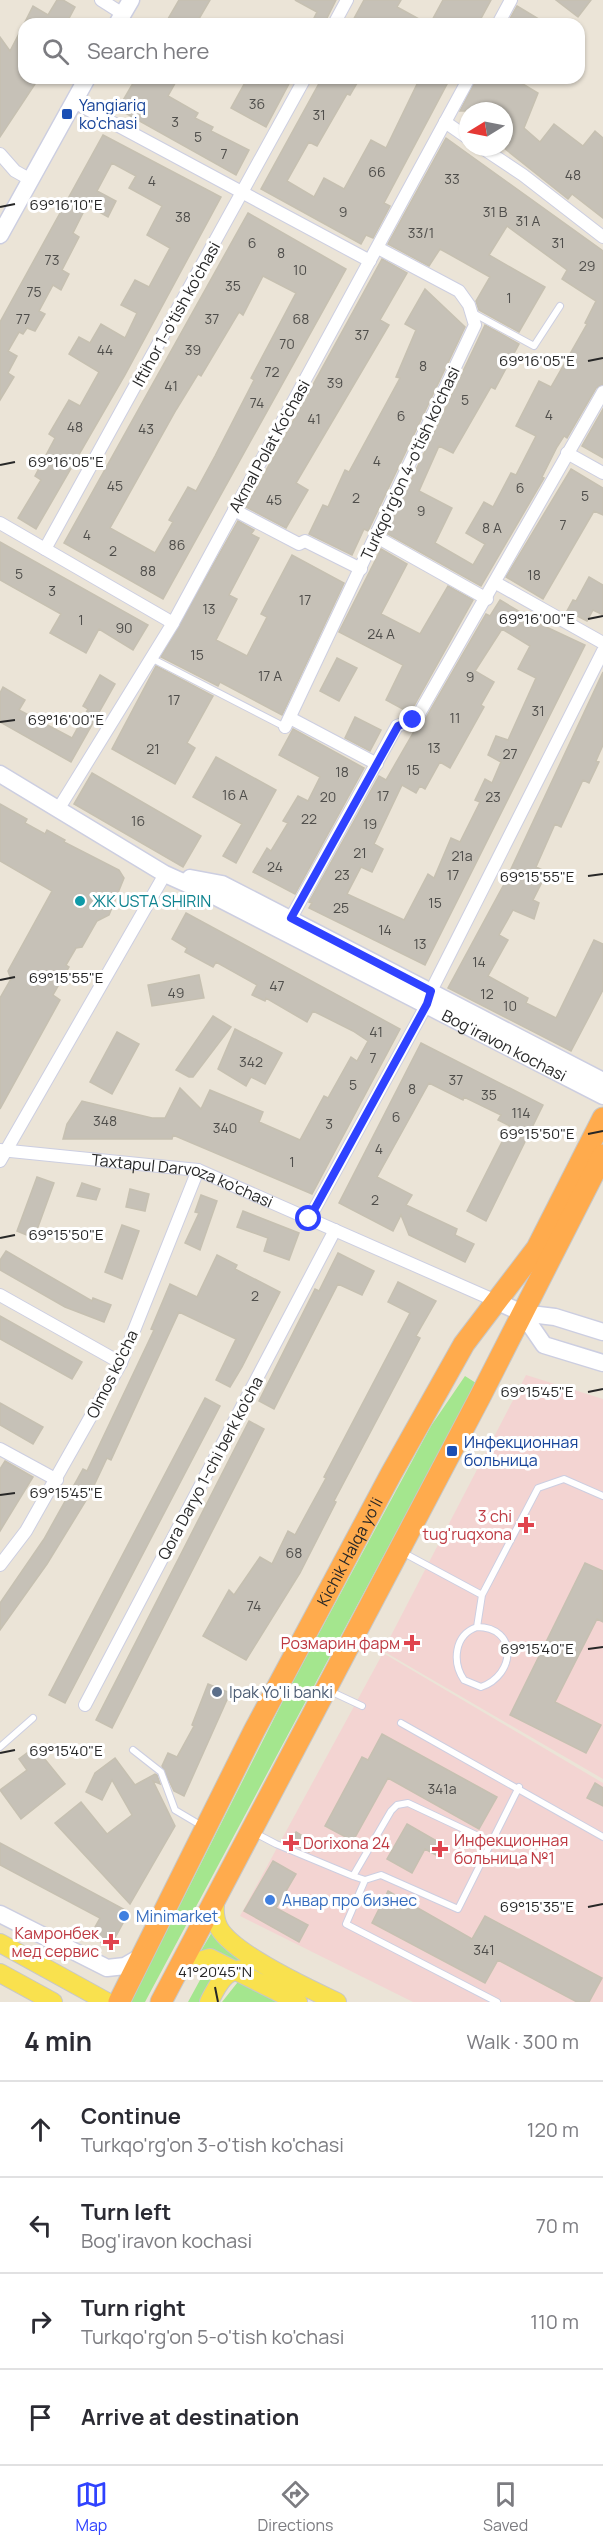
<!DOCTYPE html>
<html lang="en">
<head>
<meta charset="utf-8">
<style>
	:root { --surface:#fff; --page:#f2f2f3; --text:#2b2b33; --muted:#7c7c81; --line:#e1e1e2; --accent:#2f42ff }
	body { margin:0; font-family:Manrope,sans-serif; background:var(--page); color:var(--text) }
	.compass { position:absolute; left:459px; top:102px; width:54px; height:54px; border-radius:50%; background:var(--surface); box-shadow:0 2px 4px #0004; rotate:260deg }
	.stop { position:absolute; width:18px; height:18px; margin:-14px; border:4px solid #2f42ff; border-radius:50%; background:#fff }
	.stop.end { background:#2f42ff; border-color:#fff; box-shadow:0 2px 6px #0008 }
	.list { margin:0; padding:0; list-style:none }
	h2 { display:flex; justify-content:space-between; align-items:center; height:78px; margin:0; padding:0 24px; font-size:26px }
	h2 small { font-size:20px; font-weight:400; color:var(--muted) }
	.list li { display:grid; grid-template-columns:39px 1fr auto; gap:18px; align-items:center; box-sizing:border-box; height:96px; padding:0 24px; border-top:2px solid var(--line) }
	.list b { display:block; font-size:22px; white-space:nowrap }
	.list p { margin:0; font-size:20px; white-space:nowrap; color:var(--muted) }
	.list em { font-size:20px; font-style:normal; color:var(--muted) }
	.icon { flex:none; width:33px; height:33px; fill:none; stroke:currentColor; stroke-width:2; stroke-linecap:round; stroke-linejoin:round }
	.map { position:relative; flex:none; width:603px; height:2002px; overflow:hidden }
	.search { position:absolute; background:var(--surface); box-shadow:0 2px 4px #0004; left:18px; right:18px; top:18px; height:66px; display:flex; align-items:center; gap:15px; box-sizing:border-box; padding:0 21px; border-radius:18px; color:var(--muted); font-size:22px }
	.sheet { height:462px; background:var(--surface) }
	nav { display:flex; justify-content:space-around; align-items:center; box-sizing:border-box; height:84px; border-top:2px solid var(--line); background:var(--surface); font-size:16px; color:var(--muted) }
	nav a { display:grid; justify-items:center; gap:3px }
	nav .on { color:var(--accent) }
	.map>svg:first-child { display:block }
	.medical { fill:#f3d4d2 }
	.green { fill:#a4e68e }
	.building { fill:#c6c1b7; stroke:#c6c0b1; stroke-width:1.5; fill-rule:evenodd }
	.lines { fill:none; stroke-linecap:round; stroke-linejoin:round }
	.lane-casing { stroke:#cccee1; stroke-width:8 }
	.street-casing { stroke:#cccee1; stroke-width:14 }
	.secondary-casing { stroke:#cccee1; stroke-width:19 }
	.primary-casing { stroke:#c7c7c7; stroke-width:20 }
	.highway-casing { stroke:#c7c7c7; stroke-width:23 }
	.lane { stroke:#fff; stroke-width:6 }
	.street { stroke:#fff; stroke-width:12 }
	.secondary { stroke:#fff; stroke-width:16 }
	.primary { stroke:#f9e14e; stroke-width:18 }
	.highway { stroke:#ffab4d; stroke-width:21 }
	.route { stroke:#2f42ff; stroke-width:8 }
	.ticks { fill:none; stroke:#272727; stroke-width:2 }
	.transit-dot { fill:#1a4fb4; stroke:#fff; stroke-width:2 }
	.culture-dot { fill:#0f9aa8; stroke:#fff; stroke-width:2 }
	.health-dot { fill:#e0444e; stroke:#fff; stroke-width:2 }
	.service-dot { fill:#5c6f8a; stroke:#fff; stroke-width:2 }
	.shop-dot { fill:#3f7fe0; stroke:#fff; stroke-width:2 }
	.labels { text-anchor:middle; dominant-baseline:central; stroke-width:6; stroke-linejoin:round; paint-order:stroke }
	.number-label { font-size:14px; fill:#4f4e4b }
	.transit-label { font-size:16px; fill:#164399; stroke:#fff; text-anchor:start }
	.street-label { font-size:16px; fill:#272727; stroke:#fff }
	.culture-label { font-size:16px; fill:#0d838f; stroke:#fff; text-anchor:start }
	.health-label { font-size:16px; fill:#be3a42; stroke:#fff; text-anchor:end }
	.service-label { font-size:16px; fill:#4e5e75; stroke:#fff; text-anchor:start }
	.shop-label { font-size:16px; fill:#366cbe; stroke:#fff; text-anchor:start }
	.ticks-label { font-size:15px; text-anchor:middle; fill:#272727; stroke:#fff; stroke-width:6; stroke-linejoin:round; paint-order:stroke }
</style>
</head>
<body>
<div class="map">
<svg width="603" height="2002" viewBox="0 0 603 2002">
	<rect width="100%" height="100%" fill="#ebe4d7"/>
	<!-- medical -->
	<path class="medical" d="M526,1375L603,1399V1779L383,1651Z
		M383,1653L603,1783V2002H413L240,1916Z"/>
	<!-- green -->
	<path class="green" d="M465,1376L476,1383L145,2002H131L290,1687L431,1426Z
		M212,1932L221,1945L241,1957L237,1964L198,1956Z
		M206,1969L223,1971L212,1979L200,2002H188Z
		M241,1978L284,2002H222Z"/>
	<!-- building -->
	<path class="building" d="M57,0H63L75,7L66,24H24L33,6L48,15Z
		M179,0H210L196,24H165Z
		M295,0H336L324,24H311L317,12Z
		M364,0H401L397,7L428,24H351Z
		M443,0H491L478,24H430Z
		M556,0H591L578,17Z
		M517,6L547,24H507Z
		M24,24V78H39L0,137V37L10,51Z
		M136,78H178L168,96L198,113L195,118L213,127L211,131L249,150L236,175L118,109Z
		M261,78H292L266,127L231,108L247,79L258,84Z
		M322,78H360L350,95L347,94L317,146L309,142L287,181L314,197L324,178L344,189L371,140L386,148L420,78H435L447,84L384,203L390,206L373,238L366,235L361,244L261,189Z
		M477,78H513L538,93L524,128L540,142L554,124L583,146L595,131L603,138V218L572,194L568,199L504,148V111H460Z
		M103,135L221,197L125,375L36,529L18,518L41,480L35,476L55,438L49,434L69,400L80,406L99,372L69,354L79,337L90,343L101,324L125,338L137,313L121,305L135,280L149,287L170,248L147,235L162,206L129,188L136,176L112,163L97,191L116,201L108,217L87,205L73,233L79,237L62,270L69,274L61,290L53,285L39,311L45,314L35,331L27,328L23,334L19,332L8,351L17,356L8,373L14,377L0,400V322Z
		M446,138L603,251V384L596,388L567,438L564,436L557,447L542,477L544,478L481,586L386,533L485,325L519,344L495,389L491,387L453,453L439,446L419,491L452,508L435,543L473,565L485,544L466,533L484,502L493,507L511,473L516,475L536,436L516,426L539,381L551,387L587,324L585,323L596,301L562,279L567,270L507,226L489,255L545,287L519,332L479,310L476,301L490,277L440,249L429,266L388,244Z
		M248,213L346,269L163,599L64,543ZM263,276L296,293L251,378L254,380L215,456L196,491L188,487L169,520L173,522L155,553L110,528L176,410L198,374L201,376L239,312L243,315Z
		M382,259L407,273L380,320L389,325L296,483L308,490L286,528L246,507Z
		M425,289L465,327L368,531L364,529L352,555L309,534L323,505L328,507L345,470L349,472L400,378L396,377L416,330L405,324Z
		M603,409V458L582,446Z
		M571,469L603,488V515L594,511L543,599L506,577Z
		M238,521L254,530L251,534L259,538L229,595L237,599L216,640L247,656L267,617L261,614L292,555L344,583L282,715L220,682L218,686L161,657Z
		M0,542L148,625L133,650L99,629L86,653L50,633L61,614L0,580Z
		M381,549L407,564L381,614L420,634L448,586L473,600L410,713L386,700L403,665L339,632Z
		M589,577L603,585V615L593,610L587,621L567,611L573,600L576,601Z
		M500,600L542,625L585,645L425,965L309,908L312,903L309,902L379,776L386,780L416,728L423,723L486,614L490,616ZM502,629L530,646L518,669L536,678L508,740L496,736L488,755L501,762L492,783L485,779L475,800L480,802L460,842L451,838L434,878L428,874L404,920L347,894L361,867L372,872L383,849L374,844L402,785L416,793L420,786L425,789L440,762L450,768L484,707L481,705L494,682L475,671Z
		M337,658L357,668L339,701L320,691Z
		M156,666L213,696L187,743L195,748L175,784L112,749Z
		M603,672V745L596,761L599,762L589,783L583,780L561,827L555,824L536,867L547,872L533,900L539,903L534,919L513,910L499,935L508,940L488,976L528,998L526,1003L556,1018L594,940L603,944V990L571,1051L448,988L503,886Z
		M100,675L115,684L71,762L0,722V693L3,687L25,700L19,710L72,738L88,709L83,706Z
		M355,717L381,730L370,751L345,738Z
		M293,729L364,768L295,894L253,872L267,848L271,851L288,823L283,821L298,796L308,801L320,777L279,755Z
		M216,757L276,790L236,863L223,856L242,824L193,797Z
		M92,773L201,836L183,867L74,804Z
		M0,804L27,819L25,823L45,834L47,830L65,840L64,842L119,870L124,878L109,915L97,921L82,947L76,948L66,965L69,967L53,995L60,1000L0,1109V998L11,979L8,971L52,891L0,861Z
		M186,913L400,1029L312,1194L173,1135L172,1139H63L67,1124L82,1101L152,1118H165L180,1088L201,1109L210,1090L263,1112L259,1122L300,1140L324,1096L328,1098L351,1057L357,1061L368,1041L353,1031L313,1011L307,1022L266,998L265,1001L252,995L257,985L216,962L213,967L185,952L187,948L172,939Z
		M199,975L204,998L152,1006L148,985Z
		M213,1016L231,1027L193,1077H189L176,1070Z
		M235,1029L282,1053L265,1084L251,1077L246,1086L218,1069Z
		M117,1032L139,1044L112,1094L90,1082Z
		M421,1043L543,1105L486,1221L467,1211L510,1126L498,1120L501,1115L464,1097L463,1100L429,1083L377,1177L412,1195L406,1205L457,1229L455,1235L474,1244L465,1262L409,1235L401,1215L393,1231L339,1203Z
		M37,1177L54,1183L34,1238L17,1231Z
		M82,1183L100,1189L96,1200L77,1196Z
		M130,1189L149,1194L145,1211L126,1207Z
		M201,1195L217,1201L200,1250L185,1243L199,1213L195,1212Z
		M243,1211L299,1233L289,1260L264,1251L268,1238L237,1227Z
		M122,1225L139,1231L122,1279L105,1272Z
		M6,1251L92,1301L93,1298L111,1305L104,1322L65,1307L0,1270V1260Z
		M338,1253L374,1271L362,1295L338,1284L274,1409L259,1401L315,1289L319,1291Z
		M217,1255L237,1265L235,1269L280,1292L242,1367L230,1387L216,1380L236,1339L179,1312L111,1460L107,1458L90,1494L47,1564L0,1630V1603L44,1539L83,1469L87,1471L154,1330L151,1329L170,1284L197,1297Z
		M398,1282L436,1301L416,1336L420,1338L334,1501L336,1502L300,1573L246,1660L203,1636L229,1590L234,1595L260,1557L272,1564L288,1531L295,1535L309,1509L326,1478L324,1477L410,1313L388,1302Z
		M0,1316L82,1362L72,1379L0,1339Z
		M205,1398L220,1406L65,1703L49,1695Z
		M0,1403L43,1427L33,1444L0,1425Z
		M249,1421L264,1429L112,1728L96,1720Z
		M5,1461L33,1477L0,1531V1469Z
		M585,1563L603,1571V1622L597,1619L555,1702L601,1725L586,1753L510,1715Z
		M208,1684L230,1693L184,1796L174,1791L162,1766L168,1753L177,1757L194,1726L192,1725Z
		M382,1734L497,1797L479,1829L388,1778L353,1841L325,1826L362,1757L368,1760Z
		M35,1747L65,1784L21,1819L0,1790L27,1770L19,1759Z
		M115,1758L135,1785L155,1774L157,1775L160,1784L153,1781L175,1826L130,1904L55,1823L81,1802L107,1834L132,1815L112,1780L102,1800L86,1792L95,1773Z
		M595,1783L603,1788V1806L587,1798Z
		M407,1824L442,1844L436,1855L425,1849L412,1873L387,1859Z
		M296,1832L314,1843L309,1852L290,1842Z
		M0,1843L129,1912L110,1947L90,1936L100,1918L0,1865Z
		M273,1861L296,1874L276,1908L308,1925L299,1942L244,1911Z
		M388,1891L472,1939L485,1916L602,1978L589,2002H577L498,1960L485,1983L372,1923Z"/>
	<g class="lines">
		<!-- lane casing -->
		<g class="lane-casing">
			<path id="lane" d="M473,313L534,346L560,306
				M151,658L285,727
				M402,1552L482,1595L538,1488L564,1479L603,1496
				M477,1627C518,1627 516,1675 481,1687L464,1680C452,1662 454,1635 477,1627Z
				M477,1627L482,1595
				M330,1691L362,1706
				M401,1723L603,1837
				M0,1747L33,1718
				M133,1750L161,1772L175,1810L202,1826
				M253,1832L276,1844L353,1876L365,1880L381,1875L458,1909L519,1787
				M353,1876L391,1811L397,1805L408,1803L491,1842
				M365,1880L346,1924L497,2002"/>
		</g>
		<!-- street casing -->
		<g class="street-casing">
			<g id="street">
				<path d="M101,0L123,14"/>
				<path d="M334,24L347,0"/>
				<path d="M498,24L511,0"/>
				<path d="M74,102L370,261"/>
				<path d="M445,122L468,138"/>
				<path d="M481,147L523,175L603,237"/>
				<path d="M0,154L15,171L31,180"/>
				<path d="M567,453L603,473"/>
				<path d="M234,510L299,544L305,541L361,569"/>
				<path d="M0,523L173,623"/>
				<path d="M375,536L487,599"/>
				<path d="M45,549L305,78"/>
				<path d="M496,583L603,643"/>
				<path d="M290,718L377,764"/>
				<path d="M285,727L475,325L469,305L459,291L378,248"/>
				<path d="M59,808L173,623L469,78"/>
				<path d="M291,918L397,726L416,719L603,392"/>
				<path id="s1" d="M0,1150L198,1170L496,1301"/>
				<path d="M0,1161L165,874"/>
				<path d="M309,1219L427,1004L431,991L603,651"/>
				<path d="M0,1295L121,1363"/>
				<path d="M0,1449L57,1480"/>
				<path d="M0,1565L26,1531L121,1363L198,1170"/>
				<path d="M85,1705L335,1230"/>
			</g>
		</g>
		<!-- secondary casing -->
		<g class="secondary-casing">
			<g id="secondary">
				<path d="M117,24L131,0"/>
				<path d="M0,235L87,78"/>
				<path id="s2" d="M0,774L165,874L214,896L603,1096"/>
				<path d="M190,878L222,884L603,1081"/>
				<path d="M496,1301L522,1313L555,1317L603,1332"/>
				<path d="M522,1313L544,1345L603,1363"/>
				<path d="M0,1914L107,1968L125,1966L142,1956"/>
			</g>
		</g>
		<!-- primary casing -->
		<g class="primary-casing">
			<path id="primary" d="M216,1897C214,1907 214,1918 219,1928C234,1954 309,1989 337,2002
				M0,1943L107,2002
				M0,1973L53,2002
				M176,1975L189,1964L210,1958L298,2002
				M209,2002C217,1986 225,1969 244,1969"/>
		</g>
		<!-- highway casing -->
		<g class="highway-casing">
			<g id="highway">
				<path id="s3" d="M119,2002L254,1731L391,1474L464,1344L537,1248L603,1118"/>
				<path d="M161,2002L480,1397L603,1155"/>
			</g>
		</g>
		<!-- lane -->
		<use href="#lane" class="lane"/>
		<!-- street -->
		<use href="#street" class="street"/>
		<!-- secondary -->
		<use href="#secondary" class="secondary"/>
		<!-- primary -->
		<use href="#primary" class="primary"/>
		<!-- highway -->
		<use href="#highway" class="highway"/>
	</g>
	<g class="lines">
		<!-- route -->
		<path class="route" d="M309,1219L427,1004L431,991L291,918L398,726L413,720"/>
	</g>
	<!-- ticks -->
	<path class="ticks" d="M0,207L15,204M588,361L603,358M0,465L15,462M588,619L603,616M0,722L15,720M588,876L603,874M0,980L15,977M588,1134L603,1131M0,1238L15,1235M588,1392L603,1389M0,1495L15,1493M588,1649L603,1647M0,1753L15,1750M588,1907L603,1904M215,1987L218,2002"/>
	<!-- markers -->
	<g class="transit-dot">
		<rect x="61" y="108" width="12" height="12" rx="3"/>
		<rect x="446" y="1445" width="12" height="12" rx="3"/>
	</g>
	<circle class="culture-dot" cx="80" cy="901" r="6"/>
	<g class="health-dot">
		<path d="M523 1516h6v6h6v6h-6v6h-6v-6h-6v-6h6z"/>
		<path d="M409 1634h6v6h6v6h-6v6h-6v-6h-6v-6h6z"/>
		<path d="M288 1834h6v6h6v6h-6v6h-6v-6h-6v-6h6z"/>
		<path d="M437 1840h6v6h6v6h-6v6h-6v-6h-6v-6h6z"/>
		<path d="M108 1933h6v6h6v6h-6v6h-6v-6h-6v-6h6z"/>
	</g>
	<circle class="service-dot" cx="217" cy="1692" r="6"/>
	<g class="shop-dot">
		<circle cx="270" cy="1900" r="6"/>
		<circle cx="124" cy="1916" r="6"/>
	</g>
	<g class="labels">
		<!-- number labels -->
		<g class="number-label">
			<text x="257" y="103">36</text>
			<text x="319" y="114">31</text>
			<text x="175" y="121">3</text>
			<text x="198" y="136">5</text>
			<text x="224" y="153">7</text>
			<text x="377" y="171">66</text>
			<text x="573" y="174">48</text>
			<text x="452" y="178">33</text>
			<text x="152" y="180">4</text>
			<text x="343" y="211">9</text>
			<text x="495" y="211">31 B</text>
			<text x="183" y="216">38</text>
			<text x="528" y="220">31 A</text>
			<text x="421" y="232">33/1</text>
			<text x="252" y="242">6</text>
			<text x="558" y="242">31</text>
			<text x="281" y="252">8</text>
			<text x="52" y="259">73</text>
			<text x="587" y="265">29</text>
			<text x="300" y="269">10</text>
			<text x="233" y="285">35</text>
			<text x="34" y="291">75</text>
			<text x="509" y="297">1</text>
			<text x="23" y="318">77</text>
			<text x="212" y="318">37</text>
			<text x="301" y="318">68</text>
			<text x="362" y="334">37</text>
			<text x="287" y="343">70</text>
			<text x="105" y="349">44</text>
			<text x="193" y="349">39</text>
			<text x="423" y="365">8</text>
			<text x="272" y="371">72</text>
			<text x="335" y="382">39</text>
			<text x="171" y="385">41</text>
			<text x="465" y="399">5</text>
			<text x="257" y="402">74</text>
			<text x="549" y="414">4</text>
			<text x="401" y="415">6</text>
			<text x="314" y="418">41</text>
			<text x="75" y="426">48</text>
			<text x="146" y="428">43</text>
			<text x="377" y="460">4</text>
			<text x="115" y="485">45</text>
			<text x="520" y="487">6</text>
			<text x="585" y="495">5</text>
			<text x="356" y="497">2</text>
			<text x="274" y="499">45</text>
			<text x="421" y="510">9</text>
			<text x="563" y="524">7</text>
			<text x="492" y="527">8 A</text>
			<text x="87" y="534">4</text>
			<text x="177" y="544">86</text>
			<text x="113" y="550">2</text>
			<text x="148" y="570">88</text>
			<text x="19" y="573">5</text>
			<text x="534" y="574">18</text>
			<text x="52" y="590">3</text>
			<text x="305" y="599">17</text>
			<text x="209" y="608">13</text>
			<text x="81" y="619">1</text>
			<text x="124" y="627">90</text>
			<text x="381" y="633">24 A</text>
			<text x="197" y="654">15</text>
			<text x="270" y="675">17 A</text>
			<text x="470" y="676">9</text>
			<text x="174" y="699">17</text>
			<text x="538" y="710">31</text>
			<text x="455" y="717">11</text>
			<text x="434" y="747">13</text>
			<text x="153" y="748">21</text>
			<text x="510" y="753">27</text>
			<text x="413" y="769">15</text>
			<text x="342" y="771">18</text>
			<text x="235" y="794">16 A</text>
			<text x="383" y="795">17</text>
			<text x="328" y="796">20</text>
			<text x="493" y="796">23</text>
			<text x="309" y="818">22</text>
			<text x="138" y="820">16</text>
			<text x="370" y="823">19</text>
			<text x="360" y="852">21</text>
			<text x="462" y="855">21a</text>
			<text x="275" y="866">24</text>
			<text x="342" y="874">23</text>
			<text x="453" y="874">17</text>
			<text x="435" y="902">15</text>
			<text x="341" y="907">25</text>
			<text x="385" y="929">14</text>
			<text x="420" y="943">13</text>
			<text x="479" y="961">14</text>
			<text x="277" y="985">47</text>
			<text x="176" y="992">49</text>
			<text x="487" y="993">12</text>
			<text x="510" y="1005">10</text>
			<text x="376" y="1031">41</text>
			<text x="373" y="1057">7</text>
			<text x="251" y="1061">342</text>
			<text x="456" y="1079">37</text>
			<text x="353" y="1084">5</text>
			<text x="412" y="1088">8</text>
			<text x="489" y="1094">35</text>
			<text x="521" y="1112">114</text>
			<text x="396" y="1116">6</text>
			<text x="105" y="1120">348</text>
			<text x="329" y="1123">3</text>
			<text x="225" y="1127">340</text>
			<text x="379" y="1148">4</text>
			<text x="292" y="1161">1</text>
			<text x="375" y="1199">2</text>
			<text x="255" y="1295">2</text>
			<text x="294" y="1552">68</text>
			<text x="254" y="1605">74</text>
			<text x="442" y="1788">341а</text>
			<text x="484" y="1949">341</text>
		</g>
		<!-- transit labels -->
		<g class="transit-label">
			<text x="79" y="105">Yangiariq<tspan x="79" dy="18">ko'chasi</tspan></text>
			<text x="464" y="1442">Инфекционная<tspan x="464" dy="18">больница</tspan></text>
		</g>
		<!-- street labels -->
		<g class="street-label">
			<text transform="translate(176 314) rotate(-61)">Iftihor 1-o'tish ko'chasi</text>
			<text transform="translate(269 446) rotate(-61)">Akmal Polat Ko'chasi</text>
			<text transform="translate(410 463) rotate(-65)">Turkqo'rg'on 4-o'tish ko'chasi</text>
			<text stroke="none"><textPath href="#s2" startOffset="573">Bog'iravon kochasi</textPath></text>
			<text stroke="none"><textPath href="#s1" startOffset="186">Taxtapul Darvoza ko'chasi</textPath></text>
			<text transform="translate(112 1374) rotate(-64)">Olmos ko'cha</text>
			<text transform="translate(210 1468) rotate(-62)">Qora Daryo 1-chi berk ko'cha</text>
			<text stroke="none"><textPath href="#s3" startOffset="506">Kichik Halqa yo'li</textPath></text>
		</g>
		<!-- culture labels -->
		<g class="culture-label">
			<text x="92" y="901">ЖК USTA SHIRIN</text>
		</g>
		<!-- health labels -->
		<g class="health-label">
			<text x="512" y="1516">3 chi<tspan x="512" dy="18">tug'ruqxona</tspan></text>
			<text x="400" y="1643">Розмарин фарм</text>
			<text x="454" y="1840" text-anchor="start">Инфекционная<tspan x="454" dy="18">больница №1</tspan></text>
			<text x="303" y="1843" text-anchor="start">Dorixona 24</text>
			<text x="99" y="1933">Камронбек<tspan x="99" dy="18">мед сервис</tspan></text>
		</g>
		<!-- service labels -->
		<g class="service-label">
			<text x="229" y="1692">Ipak Yo'li banki</text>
		</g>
		<!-- shop labels -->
		<g class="shop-label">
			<text x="282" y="1900">Анвар про бизнес</text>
			<text x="136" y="1916">Minimarket</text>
		</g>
	</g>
	<g class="ticks-label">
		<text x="66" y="210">69°16'10"E</text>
		<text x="537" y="366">69°16'05"E</text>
		<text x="66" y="467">69°16'05"E</text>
		<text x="537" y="624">69°16'00"E</text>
		<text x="66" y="725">69°16'00"E</text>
		<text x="537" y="882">69°15'55"E</text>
		<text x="66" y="983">69°15'55"E</text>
		<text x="537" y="1139">69°15'50"E</text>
		<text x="66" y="1240">69°15'50"E</text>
		<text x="537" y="1397">69°15'45"E</text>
		<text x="66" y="1498">69°15'45"E</text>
		<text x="537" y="1654">69°15'40"E</text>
		<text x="66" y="1756">69°15'40"E</text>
		<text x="537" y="1912">69°15'35"E</text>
		<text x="215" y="1977">41°20'45"N</text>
	</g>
</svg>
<svg class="compass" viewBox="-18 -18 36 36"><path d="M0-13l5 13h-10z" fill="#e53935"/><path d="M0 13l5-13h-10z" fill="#7c7c81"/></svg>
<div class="stop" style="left:309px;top:1219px"></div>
<div class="stop end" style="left:413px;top:720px"></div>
<div class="search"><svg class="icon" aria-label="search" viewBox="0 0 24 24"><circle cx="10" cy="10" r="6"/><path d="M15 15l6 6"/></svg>Search here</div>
</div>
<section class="sheet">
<h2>4 min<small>Walk · 300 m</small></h2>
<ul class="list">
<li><svg class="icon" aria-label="ahead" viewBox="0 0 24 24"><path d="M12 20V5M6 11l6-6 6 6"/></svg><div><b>Continue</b><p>Turkqo'rg'on 3-o'tish ko'chasi</p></div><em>120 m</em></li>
<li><svg class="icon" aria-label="left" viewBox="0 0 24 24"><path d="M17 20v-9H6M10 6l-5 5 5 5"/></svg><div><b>Turn left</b><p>Bog'iravon kochasi</p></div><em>70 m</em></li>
<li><svg class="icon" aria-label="right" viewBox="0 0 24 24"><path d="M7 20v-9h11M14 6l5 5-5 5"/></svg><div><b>Turn right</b><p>Turkqo'rg'on 5-o'tish ko'chasi</p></div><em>110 m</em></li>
<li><svg class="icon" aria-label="arrive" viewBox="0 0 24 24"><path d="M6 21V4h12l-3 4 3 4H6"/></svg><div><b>Arrive at destination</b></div></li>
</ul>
</section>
<nav>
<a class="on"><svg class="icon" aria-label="map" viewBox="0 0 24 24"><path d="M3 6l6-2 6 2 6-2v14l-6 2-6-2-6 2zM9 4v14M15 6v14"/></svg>Map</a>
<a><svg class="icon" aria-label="directions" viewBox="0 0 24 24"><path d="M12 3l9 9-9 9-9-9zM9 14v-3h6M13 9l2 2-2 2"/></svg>Directions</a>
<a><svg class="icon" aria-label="saved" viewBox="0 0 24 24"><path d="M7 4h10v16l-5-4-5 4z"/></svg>Saved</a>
</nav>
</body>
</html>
